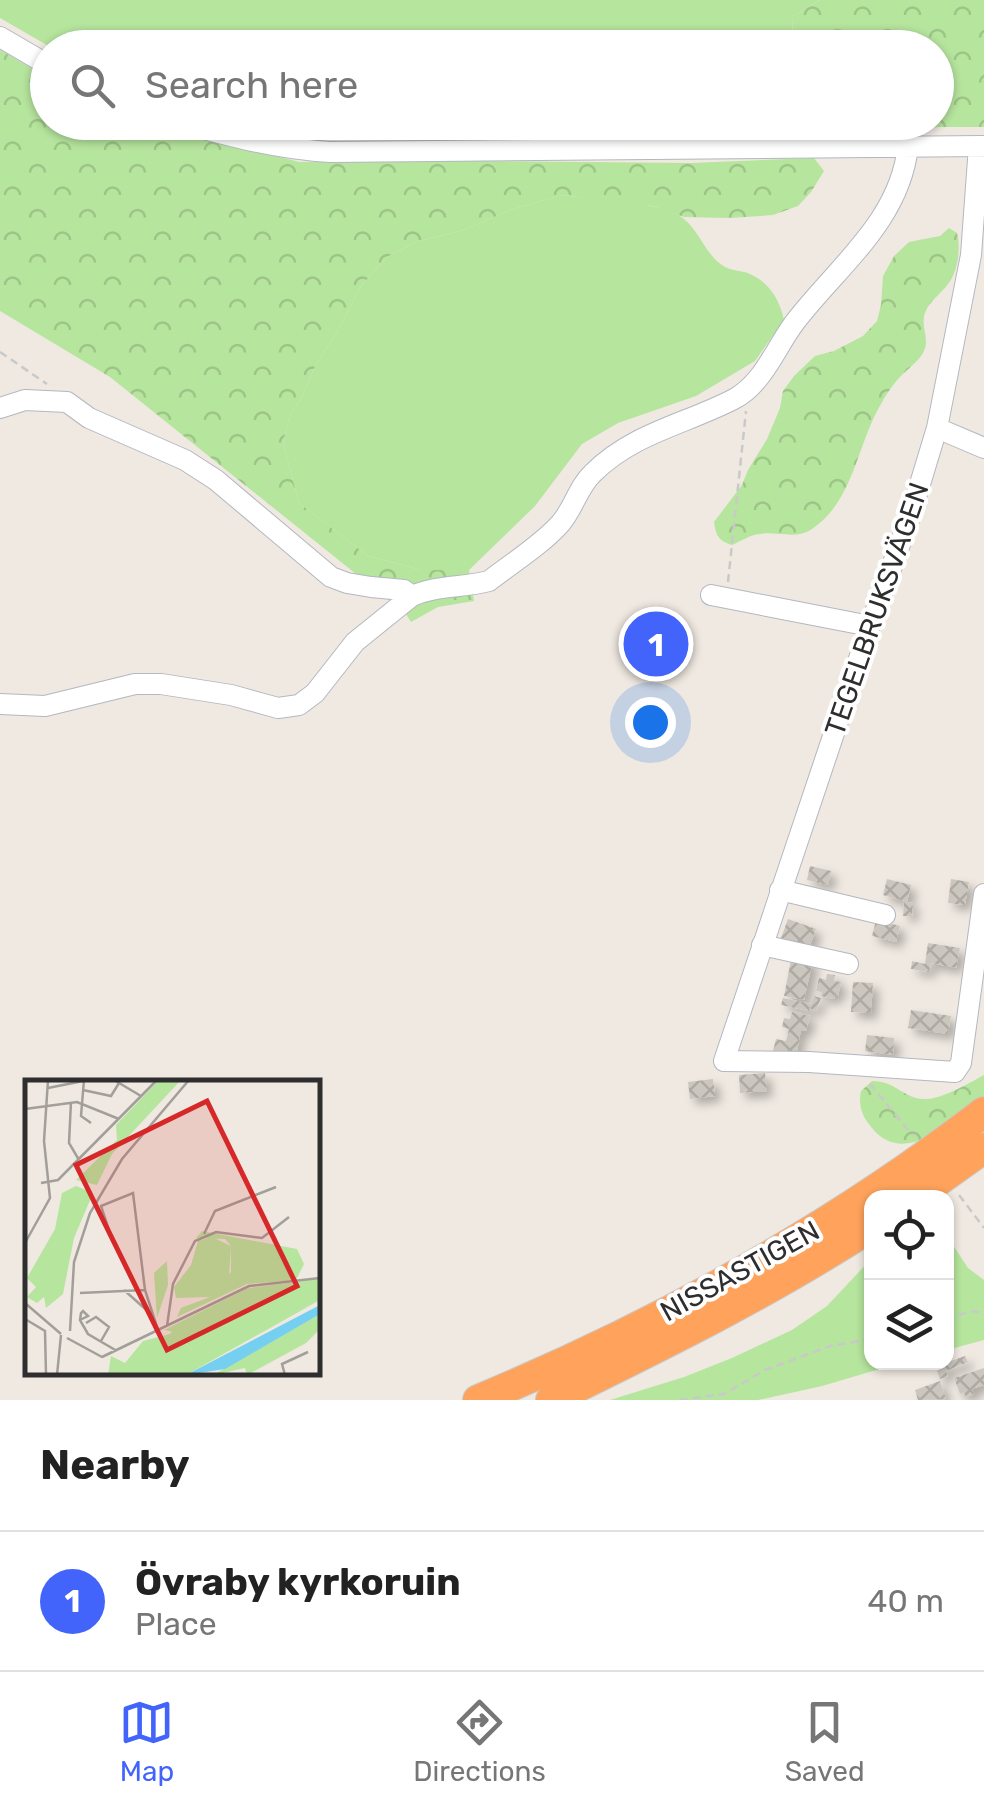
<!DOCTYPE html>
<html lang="en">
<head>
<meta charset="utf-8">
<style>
	:root { --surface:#fff; --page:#f6f6f6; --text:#222; --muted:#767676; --line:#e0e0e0; --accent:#4264fb }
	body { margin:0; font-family:Rubik,sans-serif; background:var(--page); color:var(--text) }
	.controls { position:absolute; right:30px; bottom:30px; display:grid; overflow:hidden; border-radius:20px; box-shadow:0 2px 8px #0004 }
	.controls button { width:90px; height:90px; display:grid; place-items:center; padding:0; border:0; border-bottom:2px solid var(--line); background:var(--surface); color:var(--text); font:50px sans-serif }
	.you { position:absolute; left:650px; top:722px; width:35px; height:35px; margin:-25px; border:8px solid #fff; border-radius:50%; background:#1a73e8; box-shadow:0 0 0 15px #1a73e833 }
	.badge { display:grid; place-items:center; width:65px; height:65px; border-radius:50%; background:var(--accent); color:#fff; font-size:32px; font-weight:700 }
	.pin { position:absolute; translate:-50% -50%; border:5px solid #fff; box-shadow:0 2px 10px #0006 }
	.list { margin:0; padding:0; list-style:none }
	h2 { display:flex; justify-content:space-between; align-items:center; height:130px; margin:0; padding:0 40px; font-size:42px }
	h2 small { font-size:32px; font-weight:400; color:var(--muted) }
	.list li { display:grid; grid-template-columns:65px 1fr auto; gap:30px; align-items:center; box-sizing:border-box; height:140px; padding:0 40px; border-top:2px solid var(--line) }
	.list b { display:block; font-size:38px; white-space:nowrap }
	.list p { margin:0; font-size:32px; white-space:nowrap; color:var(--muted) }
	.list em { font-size:32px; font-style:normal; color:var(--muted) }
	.icon { flex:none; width:55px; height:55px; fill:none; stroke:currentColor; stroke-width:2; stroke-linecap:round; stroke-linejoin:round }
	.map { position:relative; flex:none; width:984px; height:1400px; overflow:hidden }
	.search { position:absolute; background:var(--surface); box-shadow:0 2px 8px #0004; left:30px; right:30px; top:30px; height:110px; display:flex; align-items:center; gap:25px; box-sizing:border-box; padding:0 35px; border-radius:55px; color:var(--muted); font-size:38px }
	.sheet { height:270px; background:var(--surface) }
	nav { display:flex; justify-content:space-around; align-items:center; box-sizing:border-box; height:140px; border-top:2px solid var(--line); background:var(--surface); font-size:28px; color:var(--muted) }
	nav a { display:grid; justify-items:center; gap:5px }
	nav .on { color:var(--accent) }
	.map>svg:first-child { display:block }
	.grass { fill:#b6e59e }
	.forest { fill:url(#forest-crowns) }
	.building { fill:url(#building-cross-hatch); filter:url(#shadow) }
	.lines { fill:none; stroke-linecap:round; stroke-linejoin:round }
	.minor-casing { stroke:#b4b7c1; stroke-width:22 }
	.highway-casing { stroke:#c9c9c9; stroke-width:32 }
	.path { stroke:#c9c9c9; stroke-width:2.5; stroke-dasharray:8 5; stroke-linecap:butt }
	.minor { stroke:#fff; stroke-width:20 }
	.highway { stroke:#ffa35c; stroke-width:30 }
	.labels { text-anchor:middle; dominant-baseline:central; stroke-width:8; stroke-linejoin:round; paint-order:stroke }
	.street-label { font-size:28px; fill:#2e2e2e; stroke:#fff }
	.inset-road { fill:none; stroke:#a29e99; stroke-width:2.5 }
	.view { fill:#d62828; fill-opacity:0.15; stroke:#d62828; stroke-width:5 }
	.inset-edge { fill:none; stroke:#2e2e2e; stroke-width:5 }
</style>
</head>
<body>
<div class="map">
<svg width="984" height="1400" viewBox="0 0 984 1400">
	<defs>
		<pattern id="forest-crowns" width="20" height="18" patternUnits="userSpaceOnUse" patternTransform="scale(2.5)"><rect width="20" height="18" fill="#b6e59e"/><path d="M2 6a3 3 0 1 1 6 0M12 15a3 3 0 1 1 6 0" fill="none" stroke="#9dc588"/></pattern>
		<pattern id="building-cross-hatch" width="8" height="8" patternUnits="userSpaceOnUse" patternTransform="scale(2.5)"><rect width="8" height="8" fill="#cbc7bf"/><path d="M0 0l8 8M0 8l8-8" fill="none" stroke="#afaba4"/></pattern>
		<filter id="shadow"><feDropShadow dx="6" dy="6" stdDeviation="5" flood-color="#0004"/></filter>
	</defs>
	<rect width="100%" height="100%" fill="#efe9e1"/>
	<!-- grass -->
	<path class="grass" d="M0,0H820L793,16L792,48H52L0,18Z
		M937,98L940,100V127L836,133L303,137L247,123L815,122L836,133L855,123L936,122Z
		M562,195C590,199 664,201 684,219C700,232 706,256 725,267C731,270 741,271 748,273C769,282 779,298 784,320L755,361L696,396L618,423L582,444L535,506L469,570H421L368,556L299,503L283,443L289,418L303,395L316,364L335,336L361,286L387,257L419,241L464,230L510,210Z
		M947,1236L968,1268L984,1280V1340L947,1350Z
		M871,1259L872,1362L900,1363L822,1386L758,1400H610L684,1377L732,1358L792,1330L827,1306Z"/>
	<!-- forest -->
	<path class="forest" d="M820,0H984V127H940V100L936,98V48L792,47L793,16Z
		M0,50L47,77L48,122L142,123L300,162L384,160L691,163L814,158L824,171L811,192L798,206L773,215L730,218L684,217L653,206L562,195L510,210L464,230L419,241L387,257L361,286L335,336L316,364L303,395L289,418L283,443L299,503L368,556L421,570H469L474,601L438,607L411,622L406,614L110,377L0,311Z
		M949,228L957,233C961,247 958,272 948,284C941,294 929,301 925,313C920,326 930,338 924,351C920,360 911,366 904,373C895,381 887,393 881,404C857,444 854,501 812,529C796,540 778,531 760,534C750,535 741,541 732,545C719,541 716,536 714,522L742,485L748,470L767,439L780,408L783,391L794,376L815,356L834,351L863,336L877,321L881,305L883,276L894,256L909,242L940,236Z
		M984,1075V1098C956,1119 905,1169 872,1128C862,1117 858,1105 861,1091L872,1081C893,1081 899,1093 916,1098C936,1104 967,1084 984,1075Z"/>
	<!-- building -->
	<path class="building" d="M810,866L831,871L828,885L807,880Z
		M887,879L911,885L907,902L913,903L912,916H903L904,901L883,895Z
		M951,879L969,882L965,905L948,903Z
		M788,919L816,929L809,948L781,938Z
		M876,920L900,926L896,942L872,936Z
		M928,943L960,948L956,968L931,963L929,972L911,969L912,961L925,964Z
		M792,955L813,960L804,1000L784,996Z
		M827,974L835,975L834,981L841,982L838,996H836V987L834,999L821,996L822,992L816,991L819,978L826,980Z
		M853,982L873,983L871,1013L851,1012Z
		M814,996L821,998L816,1011L809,1008V1011L781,1005L783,998L811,1004Z
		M911,1010L951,1016L948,1034L908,1028Z
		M792,1012L810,1016L806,1031L801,1030L796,1056L773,1051L776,1039L786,1041L789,1029L782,1027L784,1018L790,1019Z
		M867,1035L894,1038L893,1055L865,1051Z
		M765,1073L767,1091L740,1093L739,1075Z
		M713,1079L715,1096L690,1099L688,1082Z
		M965,1356L968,1362L946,1371L948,1376L940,1379L934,1362L943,1364Z
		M984,1368V1385L972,1389L974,1394L966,1397L964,1393L960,1394L954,1378Z
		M940,1381L946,1399L918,1400L915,1390Z"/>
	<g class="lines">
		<!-- minor casing -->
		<g class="minor-casing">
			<path id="minor" d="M0,37L48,65
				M179,122C229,136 277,149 330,152L984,146
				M979,146L971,255L937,428L910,517L870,626L724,1061L809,1062L955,1072L961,1063L984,894
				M0,408L25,400L67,402L89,418L185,460L216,480L331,577L347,583L371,587L404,590L412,596C436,585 463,588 489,581C512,563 540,546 560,524C574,508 578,487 593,473C633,433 686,424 734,399C763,384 776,347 795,322C838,266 900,221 908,146
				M937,428L984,448
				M711,595L870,626
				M0,704L45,706L135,684H161L231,695L278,708L299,705L315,693L355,642L412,596
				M780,890L885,915
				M762,945L848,964"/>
		</g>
		<!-- highway casing -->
		<g class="highway-casing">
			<path id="highway" d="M914,1198L984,1148
				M478,1400C658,1325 829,1231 984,1112
				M551,1400C661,1346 769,1293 872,1226"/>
		</g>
		<!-- path -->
		<path class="path" d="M0,352L47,384
			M728,582L746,411
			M870,1084L913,1136
			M959,1195L984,1228
			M946,1318L974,1311L984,1314
			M680,1400L724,1394L765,1370L830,1346L872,1339"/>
		<!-- minor -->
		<use href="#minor" class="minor"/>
		<!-- highway -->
		<use href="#highway" class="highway"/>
	</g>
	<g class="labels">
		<!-- street labels -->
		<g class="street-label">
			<text transform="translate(877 609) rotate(-71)">TEGELBRUKSVÄGEN</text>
			<text transform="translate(740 1271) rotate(-29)">NISSASTIGEN</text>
		</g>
	</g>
	<!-- overview -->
	<g transform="translate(25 1080)">
		<rect width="295" height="295" fill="#efe9e1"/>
		<path d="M134,0H156L87,74L72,105L51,100L92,60L91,45ZM51,106L68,113L49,158L38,214L21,228L19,217L12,223L2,217L11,207L2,198L30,149L37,113ZM187,157L206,166L204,197L185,217L151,218L149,207L166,185L173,161ZM295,199V220L176,280L161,264L166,255L139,250L223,208Z" fill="#b6e59e"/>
		<path d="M177,151L272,169L279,184L271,200L222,204L152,237L156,228L185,217L206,192V166L200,159L171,158ZM142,181L143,205L132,238L129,193ZM295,220L161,295H83L86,276L100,283L118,261L145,254L153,243H161L166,256L161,264L176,279ZM295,234V249L281,263L222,295L220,288L188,295Z" fill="#b6e59e"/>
		<path d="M295,225V234L200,289L161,295Z" fill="#75cff0"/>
		<path class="inset-road" d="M59,0L56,36L66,43M89,0L116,16M23,8L63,0M58,10L86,16L94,3M46,22L44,63L54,80M0,29L52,22L94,39M16,103L33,100L132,0M85,153L76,126L108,113L120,210L133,250M179,154L190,131L251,107M0,163L25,118L19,61L23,0M99,210L127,235M55,213L120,210M0,223L36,254M0,239L20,251L21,295M55,240L63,236L58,231L56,233L55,240L56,242L63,254L92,271M61,243L71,237L84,247L76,261M142,246L148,204L170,161L191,152L237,158L264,137M45,251L49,182L65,133L97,79L164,0M42,258L77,277M77,277L224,206L295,198M32,295L36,255M260,295L257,284L283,272"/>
		<path class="view" d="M182,21L272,206L142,270L51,85Z"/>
		<rect width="295" height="295" class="inset-edge"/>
	</g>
</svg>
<div class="controls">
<button><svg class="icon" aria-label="locate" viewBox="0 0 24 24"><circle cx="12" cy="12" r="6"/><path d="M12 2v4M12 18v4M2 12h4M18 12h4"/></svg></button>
<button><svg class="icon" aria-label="layers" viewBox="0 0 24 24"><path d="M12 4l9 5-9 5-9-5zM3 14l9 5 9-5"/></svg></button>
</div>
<div class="you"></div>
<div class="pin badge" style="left:656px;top:644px">1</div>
<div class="search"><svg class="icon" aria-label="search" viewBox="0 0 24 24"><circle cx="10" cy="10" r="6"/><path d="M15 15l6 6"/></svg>Search here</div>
</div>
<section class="sheet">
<h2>Nearby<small></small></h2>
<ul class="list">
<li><span class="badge">1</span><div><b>Övraby kyrkoruin</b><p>Place</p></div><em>40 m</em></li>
</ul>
</section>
<nav>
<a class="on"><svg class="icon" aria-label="map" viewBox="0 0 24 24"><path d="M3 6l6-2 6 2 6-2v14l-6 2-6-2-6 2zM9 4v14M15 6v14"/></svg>Map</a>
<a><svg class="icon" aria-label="directions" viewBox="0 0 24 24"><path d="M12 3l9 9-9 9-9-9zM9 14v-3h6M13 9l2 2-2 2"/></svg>Directions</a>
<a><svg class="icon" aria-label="saved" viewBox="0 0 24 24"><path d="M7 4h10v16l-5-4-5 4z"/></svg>Saved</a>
</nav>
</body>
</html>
